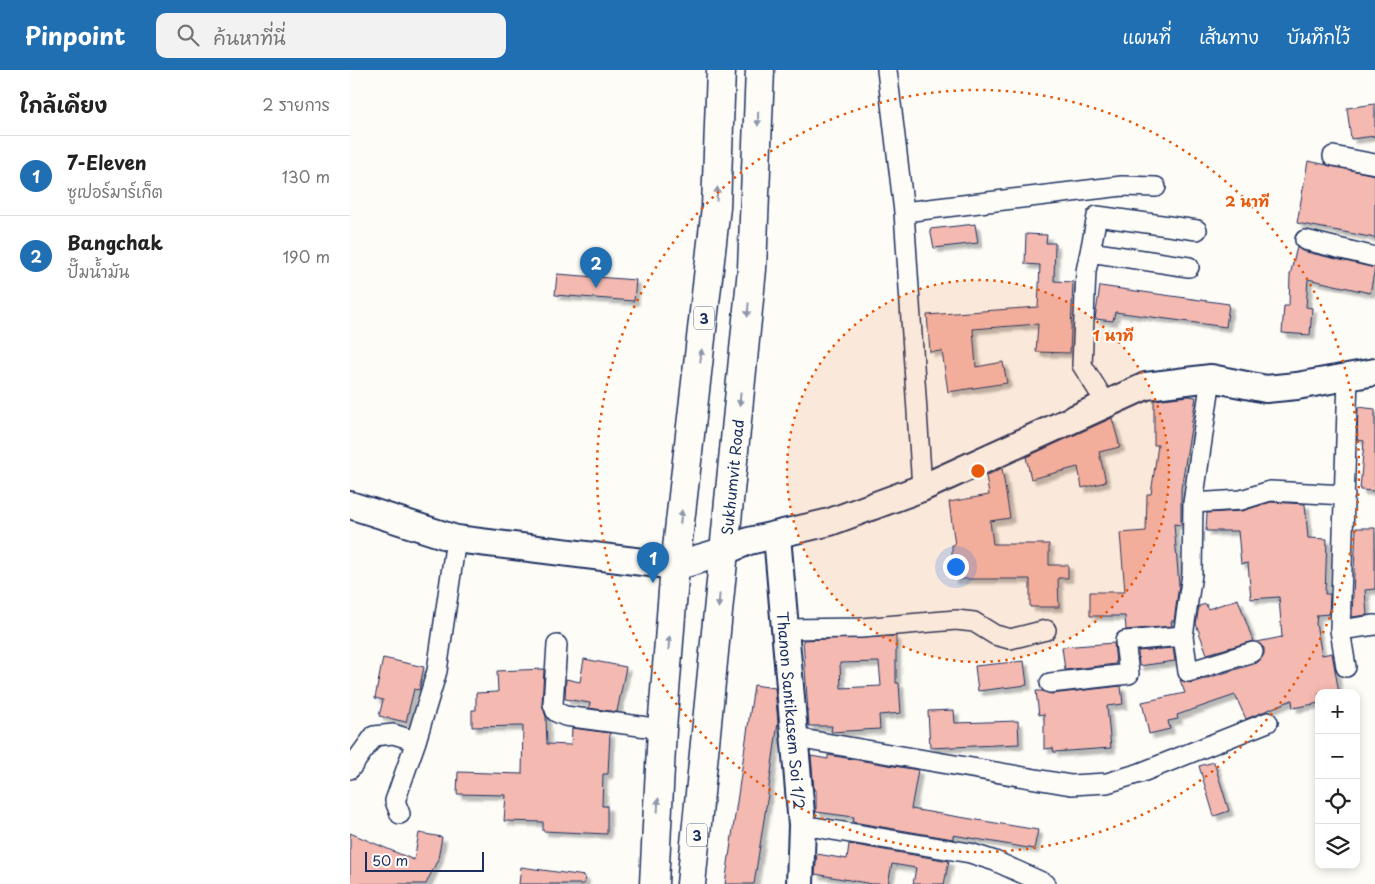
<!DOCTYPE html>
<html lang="th">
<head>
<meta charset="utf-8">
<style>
	:root { --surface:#fff; --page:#f2f2f2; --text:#222; --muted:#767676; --line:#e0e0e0; --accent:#1f6fb2 }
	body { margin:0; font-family:"Playpen Sans","Playpen Sans Thai",sans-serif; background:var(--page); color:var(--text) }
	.controls { position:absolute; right:15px; bottom:15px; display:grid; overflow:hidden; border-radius:10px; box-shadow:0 2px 8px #0003 }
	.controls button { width:45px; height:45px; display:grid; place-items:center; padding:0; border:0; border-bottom:1px solid var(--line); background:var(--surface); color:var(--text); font:25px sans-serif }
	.scale { position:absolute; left:15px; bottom:12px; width:119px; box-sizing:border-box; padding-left:5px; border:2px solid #1b2f5e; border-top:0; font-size:14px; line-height:18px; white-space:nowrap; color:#1b2f5e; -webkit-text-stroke:4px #fdfcf7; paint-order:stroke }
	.you { position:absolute; left:605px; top:496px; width:18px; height:18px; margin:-12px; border:4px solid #fff; border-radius:50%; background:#1a73e8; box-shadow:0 0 0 8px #1a73e833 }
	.badge { display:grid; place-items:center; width:32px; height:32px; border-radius:50%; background:var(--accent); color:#fff; font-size:16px; font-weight:700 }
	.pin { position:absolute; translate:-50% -41px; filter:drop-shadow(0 1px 2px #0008) }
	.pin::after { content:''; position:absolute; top:26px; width:18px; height:15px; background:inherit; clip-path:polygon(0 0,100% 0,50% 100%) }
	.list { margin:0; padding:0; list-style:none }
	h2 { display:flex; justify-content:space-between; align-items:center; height:65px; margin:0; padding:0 20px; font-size:21px }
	h2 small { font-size:16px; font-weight:400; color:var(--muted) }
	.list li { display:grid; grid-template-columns:32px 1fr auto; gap:15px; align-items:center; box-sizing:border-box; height:80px; padding:0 20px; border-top:1px solid var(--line) }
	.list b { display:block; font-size:19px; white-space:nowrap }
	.list p { margin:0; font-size:16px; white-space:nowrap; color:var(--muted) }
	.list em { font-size:16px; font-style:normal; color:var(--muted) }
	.icon { flex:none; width:28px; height:28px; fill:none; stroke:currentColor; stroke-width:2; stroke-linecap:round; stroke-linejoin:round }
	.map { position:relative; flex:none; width:1025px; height:814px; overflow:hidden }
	header { display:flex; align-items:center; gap:30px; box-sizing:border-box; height:70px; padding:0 25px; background:var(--accent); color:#fff }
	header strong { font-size:24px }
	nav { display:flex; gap:28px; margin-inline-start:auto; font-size:18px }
	.search { width:350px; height:45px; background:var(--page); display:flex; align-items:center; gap:12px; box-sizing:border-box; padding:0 18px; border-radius:10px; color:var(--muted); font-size:19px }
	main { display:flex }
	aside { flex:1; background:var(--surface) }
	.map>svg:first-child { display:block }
	.building { fill:#f4b9b0; stroke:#1b2f5e; fill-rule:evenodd; filter:url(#shadow) }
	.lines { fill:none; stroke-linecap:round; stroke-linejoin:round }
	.street-casing { stroke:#1b2f5e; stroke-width:22 }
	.secondary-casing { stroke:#1b2f5e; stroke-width:30 }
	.primary-casing { stroke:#1b2f5e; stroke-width:31 }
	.street { stroke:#fdfcf7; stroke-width:19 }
	.secondary { stroke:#fdfcf7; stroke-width:26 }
	.primary { stroke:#fdfcf7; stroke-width:28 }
	.oneway { fill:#8c96aa }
	.ring { fill:none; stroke:#e8590c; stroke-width:2.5; stroke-dasharray:2.5 5 }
	.labels { text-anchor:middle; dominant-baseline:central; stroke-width:4; stroke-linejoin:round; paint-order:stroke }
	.shield { fill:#fdfcf7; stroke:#5f6c8c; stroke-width:1 }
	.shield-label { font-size:14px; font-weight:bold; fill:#1b2f5e }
	.street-label { font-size:15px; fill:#1b2f5e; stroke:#fdfcf7 }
	.centre { fill:#e8590c; stroke:#fdfcf7; stroke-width:2.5 }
	.ring-label { font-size:15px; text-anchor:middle; font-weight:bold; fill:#e8590c; stroke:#fdfcf7; stroke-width:4; stroke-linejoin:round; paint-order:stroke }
</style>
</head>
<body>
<header>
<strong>Pinpoint</strong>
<div class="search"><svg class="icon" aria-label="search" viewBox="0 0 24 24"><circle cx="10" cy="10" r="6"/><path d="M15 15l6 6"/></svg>ค้นหาที่นี่</div>
<nav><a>แผนที่</a><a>เส้นทาง</a><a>บันทึกไว้</a></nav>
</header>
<main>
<aside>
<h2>ใกล้เคียง<small>2 รายการ</small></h2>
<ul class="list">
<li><span class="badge">1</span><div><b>7-Eleven</b><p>ซูเปอร์มาร์เก็ต</p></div><em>130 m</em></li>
<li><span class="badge">2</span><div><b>Bangchak</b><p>ปั๊มน้ำมัน</p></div><em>190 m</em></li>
</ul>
</aside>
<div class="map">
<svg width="1025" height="814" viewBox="0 0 1025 814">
	<defs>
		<filter id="shadow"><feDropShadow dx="4.5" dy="4.5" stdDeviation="1" flood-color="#0004"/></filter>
	</defs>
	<rect width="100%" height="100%" fill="#fdfcf7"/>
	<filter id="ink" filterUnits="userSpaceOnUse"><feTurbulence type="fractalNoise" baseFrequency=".02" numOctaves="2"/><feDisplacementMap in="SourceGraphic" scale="10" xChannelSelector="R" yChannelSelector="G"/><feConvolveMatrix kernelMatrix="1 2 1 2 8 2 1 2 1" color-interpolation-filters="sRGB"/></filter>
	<g filter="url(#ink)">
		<!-- building -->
		<path class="building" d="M1025,34V66L1001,69L997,38Z
			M958,91L1025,105V168L947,153Z
			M625,154L628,173L584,178L580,159Z
			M676,164L697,165L696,173H705L704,211L723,212L720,283L686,282L688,254L623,259L626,297L653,292L657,313L598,322L592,281L580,282L577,245L688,237L690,195L675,194Z
			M947,177L952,181L1025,198L1020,223L958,209L956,237L962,238L960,265L932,263L934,236H939L940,205Z
			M207,204L286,210L284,231L205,225Z
			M750,216L879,234L876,257L765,242L763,251L745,249Z
			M838,326L846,327L831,419V455L824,454L829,515L824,551H821L822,556L776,560L775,546H740V522H775L770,463L796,461L797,424H801L808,375H804V330Z
			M1008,337L1025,339V421L1010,420L1014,371L1007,370Z
			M762,348L770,377L749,382L756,412L732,418L728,397L681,409L676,387Z
			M652,398L660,448L640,451L643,474H699V495H718V508H708L709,537H680V509H602V475H605L599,432L639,425L636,406Z
			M921,432L955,434L958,468L977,469L975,524H980L979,544L967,545L966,554L972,585L982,583L989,623H969V633L943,638L942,630L896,649L885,625L827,645L828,649L818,651L820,659L799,664L792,632L835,623L830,610L841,613L907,593L914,584V578L907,572L932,567L929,527L901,529L898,493L891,494L888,461H856L857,443L892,441Z
			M1006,458H1025V519L1015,520L1017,545L1002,547Z
			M888,529L903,571L857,584L846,554L849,536L856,534L858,539Z
			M546,566V613H549L551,643L529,645L530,659L481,662L482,656H459L453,570ZM529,592L531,616L491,618L490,593Z
			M764,573L766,594L715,600L712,577Z
			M823,578L825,591L789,596L788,581Z
			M33,588L74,597L69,620L64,619L56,652L29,646L33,630L25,628Z
			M234,589L276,597L267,642L239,638L240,633L215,629L216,609L230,612Z
			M674,591L677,615L628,621L625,596Z
			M194,599L192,634L196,647L197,674L221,675L222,658L260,663L258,704H253L252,736H257V764L193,761V752L154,751L156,725L107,724L108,702L172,704L173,656L122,657V640H126V623L148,622L147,601Z
			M404,615L425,618L428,652L418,724L404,814H375Z
			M771,616L773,634L757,636L761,678L704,682L703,678L694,679V644L689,645L686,621H692L701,624Z
			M604,640L605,653L668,651L669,674L580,678L578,641Z
			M478,685L568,700L561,739L688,760L684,779L603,765V769L503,752L504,747L466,742V720H464L461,686L478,689Z
			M864,692L879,741L864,746L849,696Z
			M0,763L64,790L69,763L92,767L88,789L76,814H0Z
			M499,774L599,791L594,814H563L566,798L542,794L538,814H522L465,804L467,784L497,789Z
			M171,797L235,806L234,814H169Z"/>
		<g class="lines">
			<!-- street casing -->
			<g class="street-casing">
				<path id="street" d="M537,0L554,142L572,418
					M983,86L1025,94
					M554,142L772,116L806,117
					M955,170L1025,187
					M740,182L747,146L847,160
					M861,308L843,433L842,504L833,566L838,602L903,582
					M756,333L732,295L736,201L740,182L839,197
					M843,433L891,430L920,421L995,425
					M435,559L511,558L606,550L624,552L645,565L660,569L696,560
					M990,560L1025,555
					M207,575L203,634L206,642L215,646L312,659
					M996,597L990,560L998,307
					M700,613L779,604L775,571L833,566
					M446,668L721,715L757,713L790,703L918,652
					M0,699L24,666L43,664L66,671L87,601L106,469
					M50,744L45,731L66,671
					M452,755L620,783L645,791L696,814"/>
			</g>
			<!-- secondary casing -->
			<g class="secondary-casing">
				<g id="secondary">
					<path d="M0,435L106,469L325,496"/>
					<path id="s1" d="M427,466L452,755L450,814"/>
					<path d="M373,482L399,471L480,452L572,418L796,316L861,308L916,319L947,316L1025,302"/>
				</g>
			</g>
			<!-- primary casing -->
			<g class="primary-casing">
				<g id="primary">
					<path d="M325,496L373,482"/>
					<path d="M304,814L312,659L325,496L366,137L371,0"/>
					<path id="s2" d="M341,814L402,199L410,0"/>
				</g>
			</g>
			<!-- street -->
			<use href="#street" class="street"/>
			<!-- secondary -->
			<use href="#secondary" class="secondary"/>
			<!-- primary -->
			<use href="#primary" class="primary"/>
		</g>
		<!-- one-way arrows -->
		<defs><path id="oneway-solid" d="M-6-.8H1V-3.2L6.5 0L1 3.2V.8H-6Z" transform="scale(1.25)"/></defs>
		<g class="oneway">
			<use href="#oneway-solid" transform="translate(408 49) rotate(91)"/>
			<use href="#oneway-solid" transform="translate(367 124) rotate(-86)"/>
			<use href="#oneway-solid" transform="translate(398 240) rotate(95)"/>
			<use href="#oneway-solid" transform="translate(351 286) rotate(-84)"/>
			<use href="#oneway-solid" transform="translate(390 329) rotate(96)"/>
			<use href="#oneway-solid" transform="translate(331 447) rotate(-83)"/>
			<use href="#oneway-solid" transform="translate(369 531) rotate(95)"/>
			<use href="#oneway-solid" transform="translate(319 573) rotate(-85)"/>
			<use href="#oneway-solid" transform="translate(308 735) rotate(-87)"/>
		</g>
	</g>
	<!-- distance rings -->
	<circle cx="628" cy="401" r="191" fill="#e8590c" fill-opacity=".12"/>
	<g class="ring">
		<circle cx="628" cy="401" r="191"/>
		<circle cx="628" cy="401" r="381"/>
	</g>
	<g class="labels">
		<!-- shield labels -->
		<g class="shield">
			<rect x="344" y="236.5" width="20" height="23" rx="4"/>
			<rect x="337" y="753.5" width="20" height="23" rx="4"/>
		</g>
		<g class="shield-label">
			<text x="354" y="248">3</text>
			<text x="347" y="765">3</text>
		</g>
		<!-- street labels -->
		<g class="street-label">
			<text stroke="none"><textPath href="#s2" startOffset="409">Sukhumvit Road</textPath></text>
			<text stroke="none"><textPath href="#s1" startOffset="175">Thanon Santikasem Soi 1/2</textPath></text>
		</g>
	</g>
	<circle cx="628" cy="401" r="8" class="centre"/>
	<g class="ring-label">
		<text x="897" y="137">2 นาที</text>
		<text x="763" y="271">1 นาที</text>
	</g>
</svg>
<div class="controls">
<button>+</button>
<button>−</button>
<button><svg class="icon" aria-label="locate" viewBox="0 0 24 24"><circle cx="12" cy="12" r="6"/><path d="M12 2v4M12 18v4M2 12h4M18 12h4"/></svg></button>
<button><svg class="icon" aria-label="layers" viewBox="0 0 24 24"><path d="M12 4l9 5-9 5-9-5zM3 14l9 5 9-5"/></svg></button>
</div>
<div class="scale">50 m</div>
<div class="you"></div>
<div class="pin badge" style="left:303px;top:513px">1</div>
<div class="pin badge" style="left:246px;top:218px">2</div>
</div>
</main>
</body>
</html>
